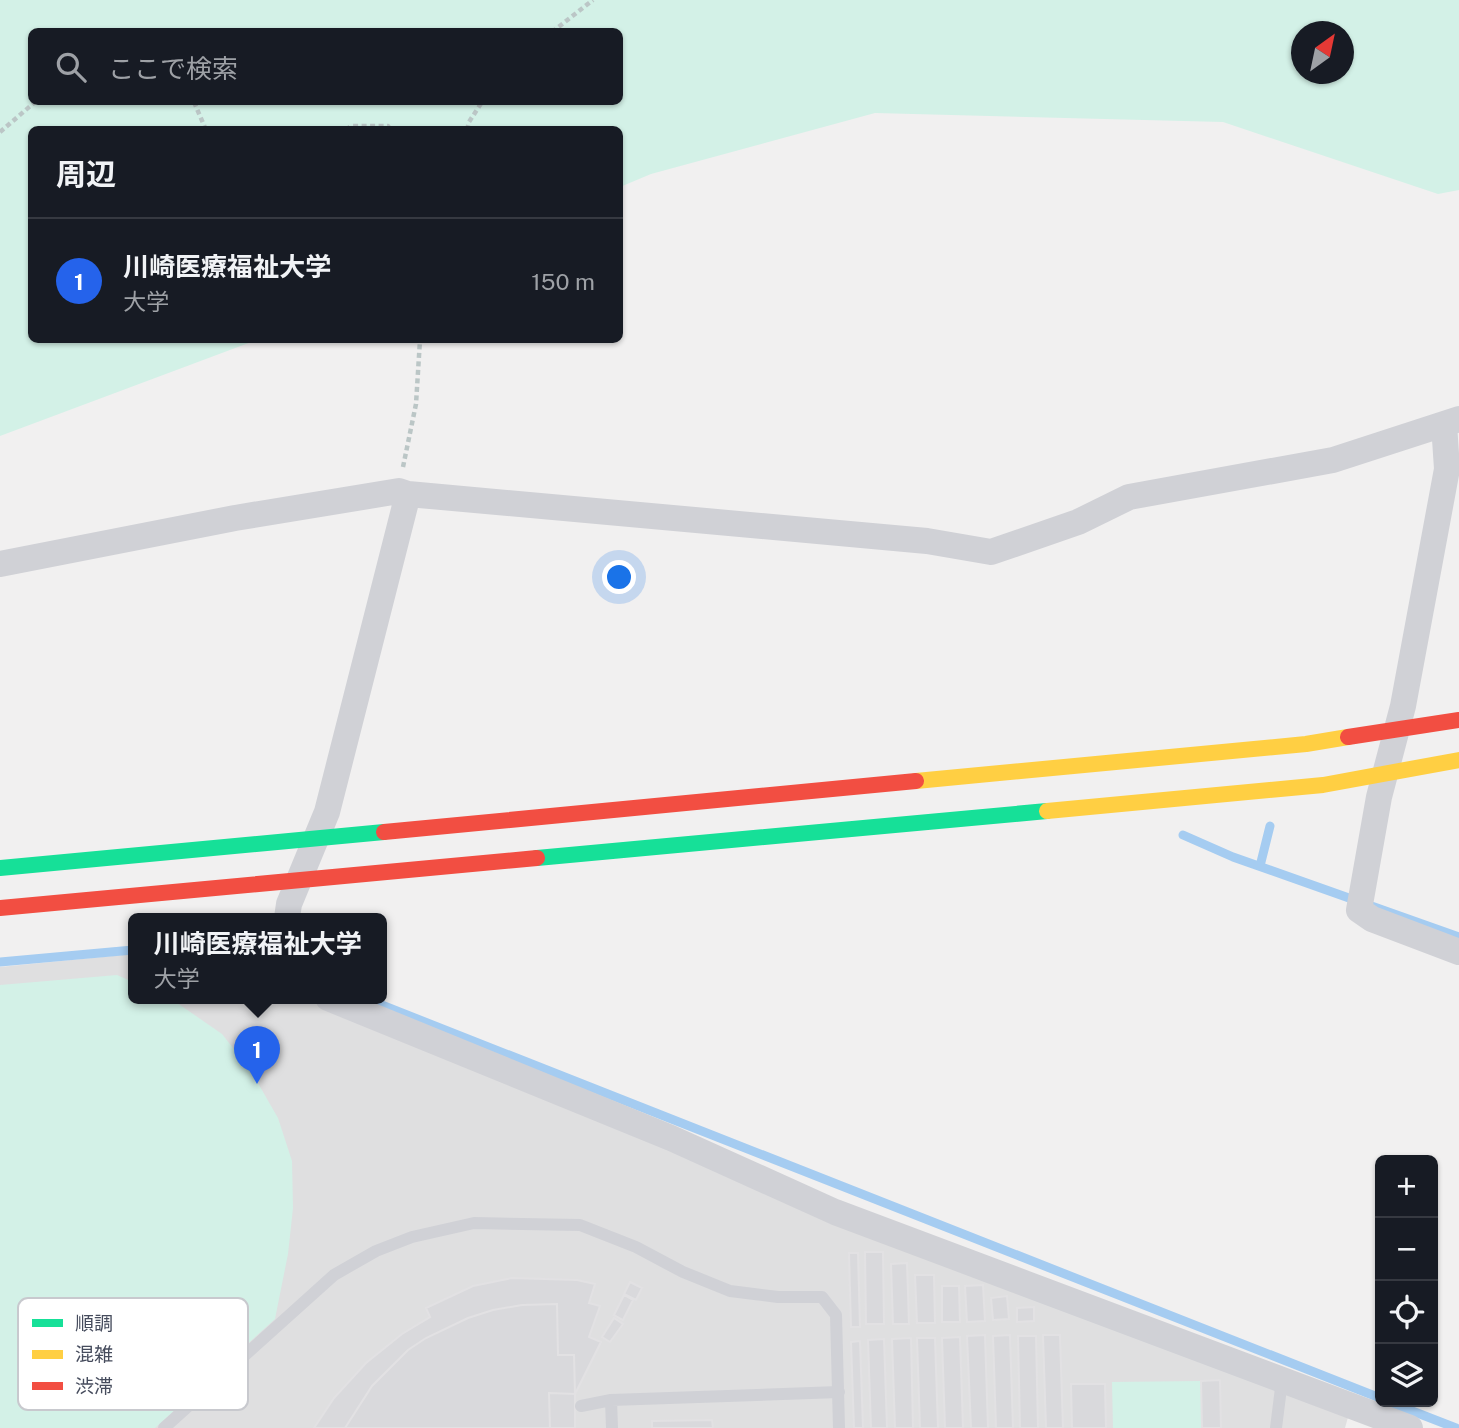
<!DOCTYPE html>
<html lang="ja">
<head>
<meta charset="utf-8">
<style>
	:root { --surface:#171b24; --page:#242831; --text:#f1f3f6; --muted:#9ea1a6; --line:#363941; --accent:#2563eb }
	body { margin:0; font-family:"Public Sans","Noto Sans JP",sans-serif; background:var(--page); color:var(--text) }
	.controls { position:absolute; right:21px; bottom:21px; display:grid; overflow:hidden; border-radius:10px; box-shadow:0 2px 5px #0004 }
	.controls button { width:63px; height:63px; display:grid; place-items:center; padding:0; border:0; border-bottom:2px solid var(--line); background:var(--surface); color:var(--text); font:35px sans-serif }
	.compass { position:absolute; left:1291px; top:21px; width:63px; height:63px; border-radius:50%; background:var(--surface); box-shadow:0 2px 5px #0004; rotate:33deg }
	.you { position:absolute; left:620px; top:578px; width:24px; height:24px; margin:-18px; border:5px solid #fff; border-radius:50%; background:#1a73e8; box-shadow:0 0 0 10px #1a73e833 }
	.badge { display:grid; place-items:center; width:46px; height:46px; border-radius:50%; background:var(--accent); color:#fff; font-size:23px; font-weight:700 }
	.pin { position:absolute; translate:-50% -58px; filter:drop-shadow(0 2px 4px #0008) }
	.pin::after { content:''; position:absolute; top:37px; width:24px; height:21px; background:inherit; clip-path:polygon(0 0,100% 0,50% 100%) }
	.popup { position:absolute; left:128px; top:913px; width:259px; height:91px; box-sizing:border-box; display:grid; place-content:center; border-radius:10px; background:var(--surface); filter:drop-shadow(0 2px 5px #0005); font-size:23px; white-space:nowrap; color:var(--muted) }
	.popup b { font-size:26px; color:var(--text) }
	.popup::after { content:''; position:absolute; left:50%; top:100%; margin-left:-14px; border:14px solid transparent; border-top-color:var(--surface) }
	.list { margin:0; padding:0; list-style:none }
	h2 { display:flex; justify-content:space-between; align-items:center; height:91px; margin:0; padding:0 28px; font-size:30px }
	h2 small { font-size:23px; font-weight:400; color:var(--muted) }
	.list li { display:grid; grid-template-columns:46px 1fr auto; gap:21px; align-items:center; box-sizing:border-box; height:126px; padding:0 28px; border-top:2px solid var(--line) }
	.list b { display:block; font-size:26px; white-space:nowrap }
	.list p { margin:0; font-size:23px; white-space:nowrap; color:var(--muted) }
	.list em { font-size:23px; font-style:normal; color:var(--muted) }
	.icon { flex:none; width:38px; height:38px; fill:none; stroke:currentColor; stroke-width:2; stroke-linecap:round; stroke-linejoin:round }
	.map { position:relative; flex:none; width:1459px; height:1428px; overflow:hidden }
	.search { position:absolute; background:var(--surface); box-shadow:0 2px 5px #0004; left:28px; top:28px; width:595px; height:77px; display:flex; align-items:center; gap:18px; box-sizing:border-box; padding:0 24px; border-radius:10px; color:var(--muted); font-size:26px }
	.panel { position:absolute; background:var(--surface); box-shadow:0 2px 5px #0004; left:28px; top:126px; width:595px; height:217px; border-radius:10px }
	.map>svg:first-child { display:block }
	.education { fill:#dfdfe0 }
	.green { fill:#d3f1e7; fill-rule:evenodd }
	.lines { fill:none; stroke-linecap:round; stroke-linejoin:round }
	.stream { stroke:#a5ccf1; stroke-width:9 }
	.building { fill:#d9d9dc; stroke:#e2e1e3; stroke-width:2 }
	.path { stroke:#bbc6c6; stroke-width:4.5; stroke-dasharray:5 3.5; stroke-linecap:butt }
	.lane { stroke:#d0d1d6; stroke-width:12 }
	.street { stroke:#d0d1d6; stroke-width:26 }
	.fast { stroke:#16e098; stroke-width:16 }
	.slow { stroke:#ffcf43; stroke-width:16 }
	.jam { stroke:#f24e42; stroke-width:16 }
	.key { fill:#fff; stroke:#c8c9ce; stroke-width:2 }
	.key-label { font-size:19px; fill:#464c5d }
</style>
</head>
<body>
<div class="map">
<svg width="1459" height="1428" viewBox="0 0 1459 1428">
	<rect width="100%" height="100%" fill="#f1f0f0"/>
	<!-- education -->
	<path class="education" d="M133,954V998H311L761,1188L1350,1410L1345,1428H0V967Z"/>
	<!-- green -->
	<path class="green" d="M0,0H1459V190L1438,194L1223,122L875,113L651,174L620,187V130H32V340H257L0,436ZM32,32H620V102H32ZM1302,32H1344V74H1302Z
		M117,975L133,982V998H170L222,1034L251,1071L278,1118L292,1161L293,1208L288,1254L275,1319L155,1428H0V985Z
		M1201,1381L1202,1428H1113L1112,1382Z"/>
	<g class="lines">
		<!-- stream -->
		<path class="stream" d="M1183,835L1233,857L1459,937
			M1260,866L1270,826
			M0,962L133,950
			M364,998L1380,1398
			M1389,1402L1456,1428"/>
	</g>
	<!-- building -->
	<path class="building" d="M865,1252H883L884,1324H866Z
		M849,1253H858L860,1327H851Z
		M907,1263L909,1324H893L891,1264Z
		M915,1275H934L935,1323H917Z
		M512,1278L577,1280L595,1284L589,1303L600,1306L589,1337L601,1342L575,1394L574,1355H558L557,1304L522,1305L493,1310L468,1318L426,1338L408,1350L372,1386L345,1428H314L334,1398L366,1363L402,1334L430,1317L426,1308L473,1286Z
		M630,1282L642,1288L636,1300L624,1294Z
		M983,1285L985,1321L967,1322L965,1286Z
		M942,1286H959L960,1322H942Z
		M624,1295L633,1300L623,1320L614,1315Z
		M1007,1296L1009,1319L993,1320L991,1298Z
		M557,1304L558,1355H574L575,1394L549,1393L550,1428H345L372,1386L408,1350L426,1338L468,1318L493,1310L522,1305Z
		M1034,1307V1321L1017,1322V1308Z
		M614,1318L623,1324L610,1342L602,1337Z
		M985,1335L988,1428H971L967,1336Z
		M1010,1335L1013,1428H996L993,1336Z
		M1043,1335H1060L1063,1428H1046Z
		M1018,1336H1036L1038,1428H1020Z
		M960,1337L963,1428H945L942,1338Z
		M911,1338L913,1428H895L892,1339Z
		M917,1338H935L938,1428H920Z
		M884,1339L887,1428H871L868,1340Z
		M860,1341L863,1428H854L851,1342Z
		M1220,1380L1221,1428H1202L1201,1381Z
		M1071,1384H1105L1106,1428H1072Z
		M549,1393L575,1394V1428H550Z
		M712,1420L713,1428H652V1421Z"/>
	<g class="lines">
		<!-- path -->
		<path class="path" d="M552,32L593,0
			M194,102L206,130
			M346,130L351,126H388L391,130
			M467,130L469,122L482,102
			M0,132L35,102
			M403,467L416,404L420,340"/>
		<!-- lane -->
		<path class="lane" d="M611,1400L612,1428
			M581,1406L611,1400L839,1392
			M164,1428L334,1275L376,1251L412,1237L474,1223L580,1225L636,1247L683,1272L730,1291L778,1297H822L836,1315L839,1428
			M1276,1428L1282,1380"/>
		<!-- street -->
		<path class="street" d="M1444,424L1447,469L1403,706L1379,797L1359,910L1372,919L1459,952
			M0,564L235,518L399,491L408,494L927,541L991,552L1078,522L1129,497L1333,460L1459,419
			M287,918L289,904L327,812L408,494
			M328,998L671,1138L835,1212L1410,1428"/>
		<!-- fast -->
		<path class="fast" d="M537,858L1047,811
			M0,868L384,832"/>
		<!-- slow -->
		<path class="slow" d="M916,781L1306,744L1348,737
			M1047,811L1323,785L1459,760"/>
		<!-- jam -->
		<path class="jam" d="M1348,737L1459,720
			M384,832L916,781
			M0,908L537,858"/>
	</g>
	<!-- legend -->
	<rect x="18" y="1298" width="230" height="112" rx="10" class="key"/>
	<rect x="32" y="1319" width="31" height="8" fill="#16e098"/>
	<rect x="32" y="1350" width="31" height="9" fill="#ffcf43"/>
	<rect x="32" y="1382" width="31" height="8" fill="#f24e42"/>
	<g class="key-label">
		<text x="75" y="1330">順調</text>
		<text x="75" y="1361">混雑</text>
		<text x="75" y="1393">渋滞</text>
	</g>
</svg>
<div class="controls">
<button>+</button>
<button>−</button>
<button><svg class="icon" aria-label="locate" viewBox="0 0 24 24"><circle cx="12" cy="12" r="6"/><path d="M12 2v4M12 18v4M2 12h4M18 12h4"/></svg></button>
<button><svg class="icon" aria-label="layers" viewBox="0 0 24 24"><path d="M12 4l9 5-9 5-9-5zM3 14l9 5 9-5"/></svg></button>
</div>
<svg class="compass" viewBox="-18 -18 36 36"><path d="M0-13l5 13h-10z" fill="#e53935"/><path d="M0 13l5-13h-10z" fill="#9ea1a6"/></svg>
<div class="you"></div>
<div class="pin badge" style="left:257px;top:1084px">1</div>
<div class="popup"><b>川崎医療福祉大学</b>大学</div>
<div class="search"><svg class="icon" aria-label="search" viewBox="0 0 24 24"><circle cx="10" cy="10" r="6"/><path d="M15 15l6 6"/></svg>ここで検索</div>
<section class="panel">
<h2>周辺<small></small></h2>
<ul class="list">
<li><span class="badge">1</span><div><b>川崎医療福祉大学</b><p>大学</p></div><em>150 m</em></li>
</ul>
</section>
</div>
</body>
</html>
